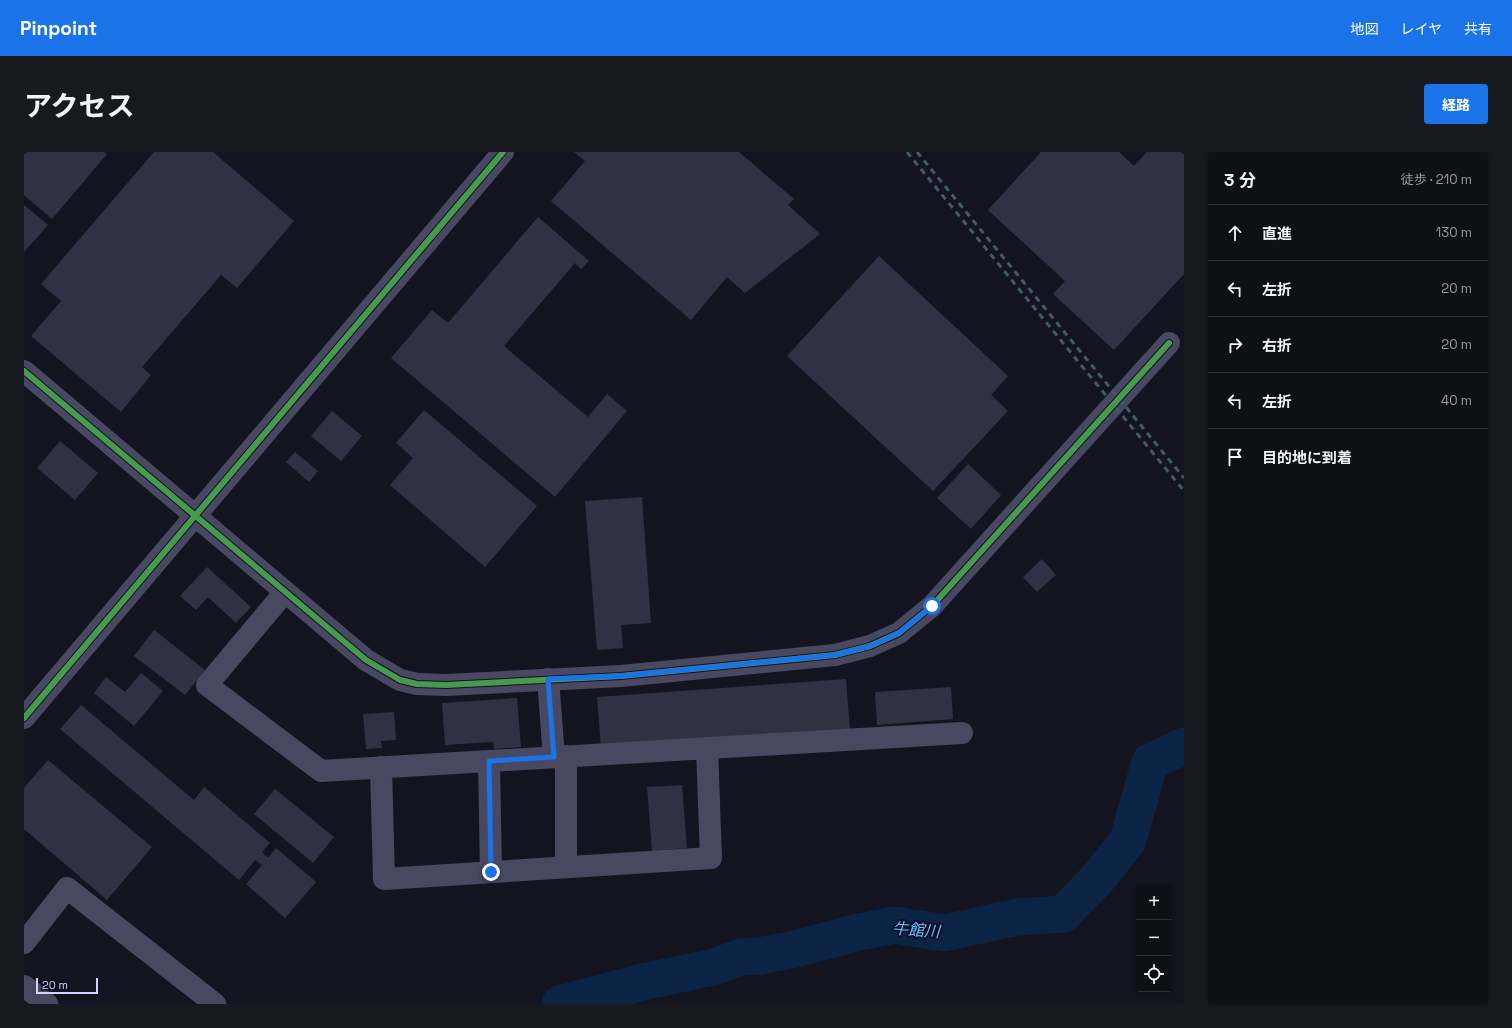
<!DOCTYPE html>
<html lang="ja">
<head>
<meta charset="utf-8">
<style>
	:root { --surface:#0f0f18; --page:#181821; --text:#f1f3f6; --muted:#9b9ca2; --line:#2f2f37; --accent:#1a73e8 }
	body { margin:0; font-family:"Space Grotesk","Noto Sans JP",sans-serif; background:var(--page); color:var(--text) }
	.controls { position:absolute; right:12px; bottom:12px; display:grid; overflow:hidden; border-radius:4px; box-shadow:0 1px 3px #0004 }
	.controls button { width:36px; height:36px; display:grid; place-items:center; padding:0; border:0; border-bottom:1px solid var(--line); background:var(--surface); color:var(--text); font:20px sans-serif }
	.scale { position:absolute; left:12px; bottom:10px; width:62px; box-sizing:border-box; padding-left:4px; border:2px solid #d4d3ff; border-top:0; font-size:11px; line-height:14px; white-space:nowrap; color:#d4d3ff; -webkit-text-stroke:3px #100e26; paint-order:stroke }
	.stop { position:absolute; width:12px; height:12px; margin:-9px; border:3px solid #1a73e8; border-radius:50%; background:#fff }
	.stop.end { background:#1a73e8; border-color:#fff; box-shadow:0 1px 4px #0008 }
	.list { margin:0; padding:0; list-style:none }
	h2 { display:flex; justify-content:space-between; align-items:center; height:52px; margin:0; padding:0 16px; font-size:17px }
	h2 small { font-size:13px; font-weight:400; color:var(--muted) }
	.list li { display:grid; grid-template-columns:26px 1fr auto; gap:12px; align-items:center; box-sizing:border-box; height:56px; padding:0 16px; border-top:1px solid var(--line) }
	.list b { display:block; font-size:15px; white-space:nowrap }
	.list em { font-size:13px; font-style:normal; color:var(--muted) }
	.icon { flex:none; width:22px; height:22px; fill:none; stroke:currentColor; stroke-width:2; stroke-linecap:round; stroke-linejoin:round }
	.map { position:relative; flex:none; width:1160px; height:852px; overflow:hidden; border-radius:4px }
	header { display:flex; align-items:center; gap:24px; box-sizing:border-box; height:56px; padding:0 20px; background:var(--accent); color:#fff }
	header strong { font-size:19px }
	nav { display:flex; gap:22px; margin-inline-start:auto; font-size:14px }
	.intro { display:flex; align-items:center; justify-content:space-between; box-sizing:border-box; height:96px; padding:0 24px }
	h1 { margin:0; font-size:28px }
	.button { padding:10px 18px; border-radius:4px; background:var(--accent); color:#fff; font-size:14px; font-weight:700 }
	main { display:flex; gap:24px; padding:0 24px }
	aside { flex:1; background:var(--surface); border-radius:4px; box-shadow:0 1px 3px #0004 }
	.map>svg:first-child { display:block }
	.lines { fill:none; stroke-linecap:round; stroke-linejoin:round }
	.river { stroke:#0b2445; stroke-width:37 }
	.building { fill:#323143 }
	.minor { stroke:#484961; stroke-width:22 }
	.rail { stroke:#415a6a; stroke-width:3; stroke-dasharray:6 5; stroke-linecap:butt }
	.cycleway-casing { stroke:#100e26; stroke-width:8 }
	.cycleway { stroke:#469c4c; stroke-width:6 }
	.route { stroke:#1a73e8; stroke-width:5 }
	.labels { text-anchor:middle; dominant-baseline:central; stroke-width:4; stroke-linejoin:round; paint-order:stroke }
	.water-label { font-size:16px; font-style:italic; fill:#61c3ff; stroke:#100e26 }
</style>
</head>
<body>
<header>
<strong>Pinpoint</strong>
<nav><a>地図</a><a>レイヤ</a><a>共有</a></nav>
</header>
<div class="intro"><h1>アクセス</h1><a class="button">経路</a></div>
<main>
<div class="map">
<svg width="1160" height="852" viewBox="0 0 1160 852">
	<rect width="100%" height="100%" fill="#141420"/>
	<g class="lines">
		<!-- river -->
		<path class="river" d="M536,852L623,829L690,815L717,805L735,804L767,798L835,780L871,773L920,781L993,765L1039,762L1075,725L1104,688L1126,610L1160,594"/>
	</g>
	<!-- building -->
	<path class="building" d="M0,0H80L83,2L28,67L0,43Z
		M130,0H189L270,69L213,136L197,123L118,215L127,223L97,260L7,184L37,149L17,132Z
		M550,0H715L770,47L764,53L796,82L721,141L703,125L667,168L527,49L561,9Z
		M1017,0H1095L1110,14L1123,0H1160V122L1090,198L1029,142L1041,129L964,58Z
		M0,53L24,73L0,100Z
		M514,65L565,109L557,117L551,111L480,194L564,265L583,242L603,259L531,345L367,206L408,158L424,171Z
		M855,104L984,224L967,243L984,259L909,339L763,204Z
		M400,258L513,354L461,415L366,333L389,306L372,291Z
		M308,259L338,284L317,309L287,284Z
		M36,289L74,321L51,348L13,316Z
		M271,300L294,319L285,330L262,310Z
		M944,312L977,343L947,377L913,346Z
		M618,345L627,471L597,473L599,496L573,498L561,349Z
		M1018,407L1032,423L1013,440L999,425Z
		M183,415L227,455L212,471L184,445L172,458L156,444Z
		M130,478L181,518L161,543L110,504Z
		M117,521L139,539L110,574L70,541L82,525L101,540Z
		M822,527L826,578L577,596L573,545Z
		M927,535L929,567L853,573L851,540Z
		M493,546L497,595L470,597L469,590L421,593L418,551Z
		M57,553L170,648L180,635L246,691L238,700L244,706L252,696L292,730L261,766L222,732L238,713L231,708L215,728L36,577Z
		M370,560L372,588L357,589L358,596L342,597L339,562Z
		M24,608L128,695L83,748L0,677V636Z
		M658,633L663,696L628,699L623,635Z
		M251,637L310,685L289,711L230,662Z"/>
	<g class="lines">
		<!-- minor -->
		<path class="minor" d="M0,219L342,508L376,528L393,532L422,533L597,524L811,503L846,494L875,481L908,454L1145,191
			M261,440L183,533L297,619L938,581
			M524,527L530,605
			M0,566L479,0
			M542,604V715
			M465,609L467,720
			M357,615L360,727L687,706L683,596
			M0,791L43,736L191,852
			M0,834L23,852"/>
		<!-- rail -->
		<path class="rail" d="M883,0L1160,339
			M893,0L1160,326"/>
		<!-- cycleway casing -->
		<g class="cycleway-casing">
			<path id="cycleway" d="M0,219L342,508L376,528L393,532L422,533L597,524L811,503L846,494L875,481L908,454L1145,191
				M0,566L479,0"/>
		</g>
		<!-- cycleway -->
		<use href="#cycleway" class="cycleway"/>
	</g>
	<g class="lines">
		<!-- route -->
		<path class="route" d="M467,720L465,609L530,605L524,527L596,524L811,503L846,494L875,481L908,454"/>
	</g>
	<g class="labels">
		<!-- water labels -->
		<g class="water-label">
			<text transform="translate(892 778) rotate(4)">牛館川</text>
		</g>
	</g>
</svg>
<div class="controls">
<button>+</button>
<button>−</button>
<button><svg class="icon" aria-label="locate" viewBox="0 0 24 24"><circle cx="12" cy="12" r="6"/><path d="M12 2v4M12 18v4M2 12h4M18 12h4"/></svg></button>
</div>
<div class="scale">20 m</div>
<div class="stop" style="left:908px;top:454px"></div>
<div class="stop end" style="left:467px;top:720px"></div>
</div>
<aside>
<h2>3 分<small>徒歩 · 210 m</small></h2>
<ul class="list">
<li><svg class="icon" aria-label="ahead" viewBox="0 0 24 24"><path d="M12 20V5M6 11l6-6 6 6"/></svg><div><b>直進</b></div><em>130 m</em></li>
<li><svg class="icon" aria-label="left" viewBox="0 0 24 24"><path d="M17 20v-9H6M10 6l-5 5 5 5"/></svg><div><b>左折</b></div><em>20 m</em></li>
<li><svg class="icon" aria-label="right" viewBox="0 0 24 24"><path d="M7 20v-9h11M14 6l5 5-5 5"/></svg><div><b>右折</b></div><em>20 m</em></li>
<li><svg class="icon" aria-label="left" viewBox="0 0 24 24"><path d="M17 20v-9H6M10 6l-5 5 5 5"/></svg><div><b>左折</b></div><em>40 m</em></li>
<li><svg class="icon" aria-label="arrive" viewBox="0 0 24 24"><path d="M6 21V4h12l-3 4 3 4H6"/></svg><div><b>目的地に到着</b></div></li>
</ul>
</aside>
</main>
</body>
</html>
